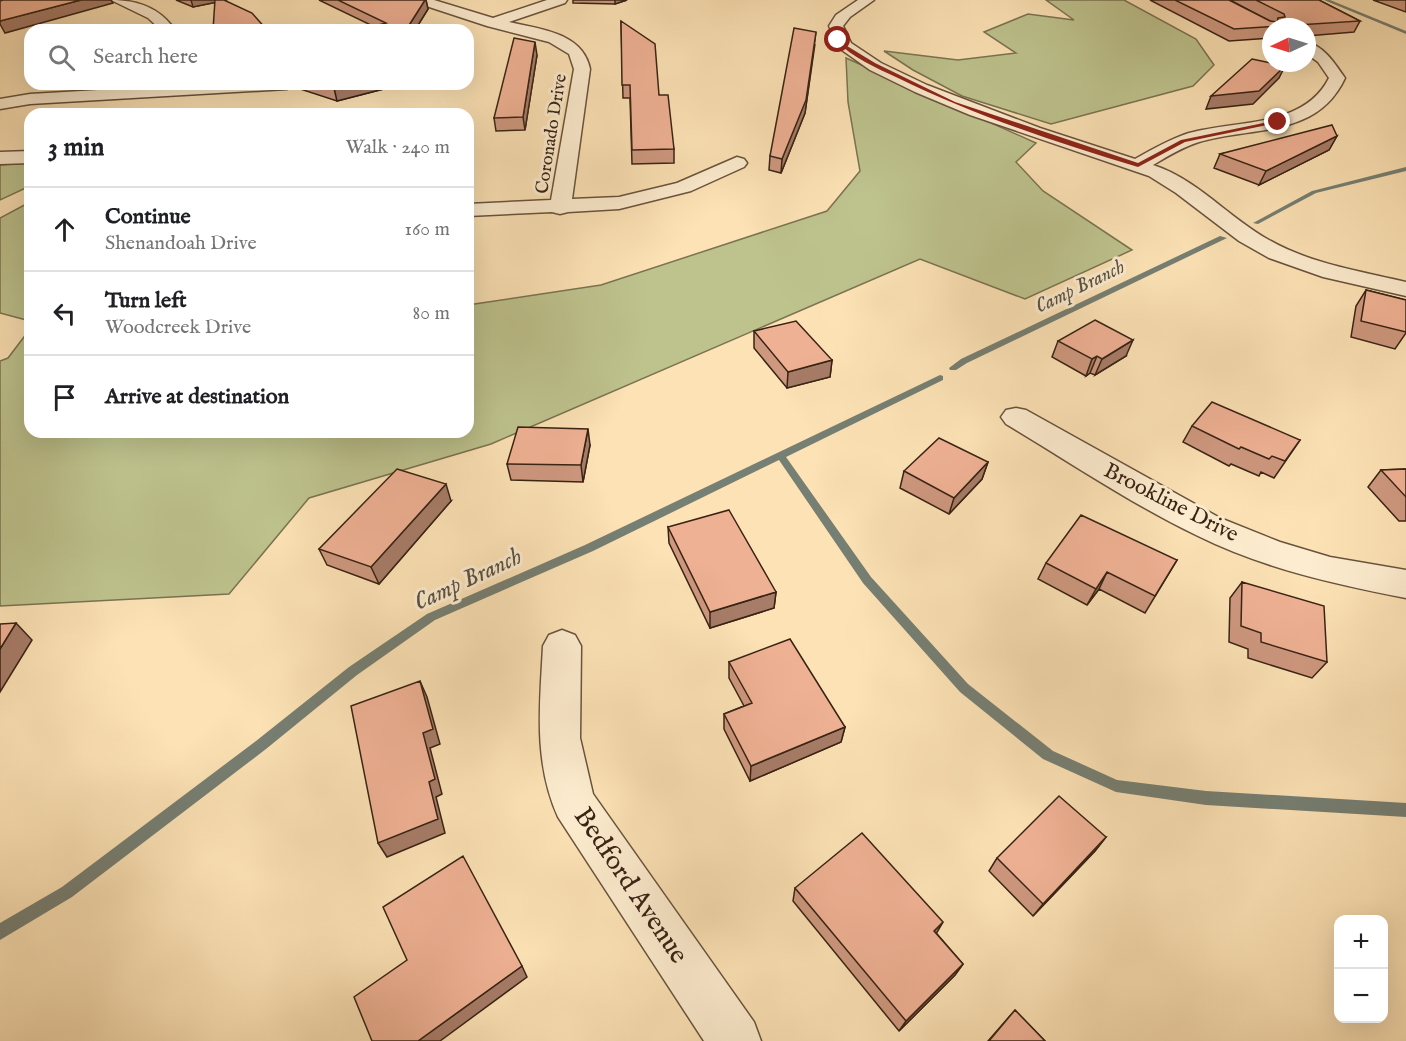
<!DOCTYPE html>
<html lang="en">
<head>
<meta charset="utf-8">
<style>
	:root { --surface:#fff; --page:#f2f2f2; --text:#202124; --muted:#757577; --line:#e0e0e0 }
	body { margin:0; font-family:"IM FELL English",serif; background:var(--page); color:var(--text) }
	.controls { position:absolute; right:18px; bottom:18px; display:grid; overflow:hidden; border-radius:12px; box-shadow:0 6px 24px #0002 }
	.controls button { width:54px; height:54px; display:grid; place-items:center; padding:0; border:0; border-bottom:2px solid var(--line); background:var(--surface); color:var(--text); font:30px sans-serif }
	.compass { position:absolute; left:1262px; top:18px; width:54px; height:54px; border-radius:50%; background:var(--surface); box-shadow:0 6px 24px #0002; rotate:266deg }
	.stop { position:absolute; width:18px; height:18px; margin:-14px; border:4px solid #8f2418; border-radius:50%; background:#fff }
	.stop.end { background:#8f2418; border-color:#fff; box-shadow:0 2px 6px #0008 }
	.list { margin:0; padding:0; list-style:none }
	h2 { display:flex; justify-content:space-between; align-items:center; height:78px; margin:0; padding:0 24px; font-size:26px }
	h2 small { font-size:20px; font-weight:400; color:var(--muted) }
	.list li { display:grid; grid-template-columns:39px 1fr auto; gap:18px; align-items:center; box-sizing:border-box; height:84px; padding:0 24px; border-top:2px solid var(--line) }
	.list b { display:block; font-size:22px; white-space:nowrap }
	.list p { margin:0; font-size:20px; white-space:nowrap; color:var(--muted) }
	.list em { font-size:20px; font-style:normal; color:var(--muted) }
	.icon { flex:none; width:33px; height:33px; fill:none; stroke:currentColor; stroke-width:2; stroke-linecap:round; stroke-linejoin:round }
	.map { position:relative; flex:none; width:1406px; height:1041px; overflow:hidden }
	.search { position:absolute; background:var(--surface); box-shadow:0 6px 24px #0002; left:24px; top:24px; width:450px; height:66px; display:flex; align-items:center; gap:15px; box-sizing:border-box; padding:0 21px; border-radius:18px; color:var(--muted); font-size:22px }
	.panel { position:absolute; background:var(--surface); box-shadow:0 6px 24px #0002; left:24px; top:108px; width:450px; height:330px; border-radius:18px }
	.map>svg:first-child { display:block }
	.green { fill:#bec38e; stroke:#7b7351; stroke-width:1.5 }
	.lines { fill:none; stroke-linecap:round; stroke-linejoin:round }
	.stream { fill:#767f73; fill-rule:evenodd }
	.street-casing { stroke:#69533c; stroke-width:3 }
	.street { fill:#fdeccf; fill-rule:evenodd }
	.wall { fill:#ce987f; stroke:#382314; stroke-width:1.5 }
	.shaded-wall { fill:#a77c68; stroke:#382314; stroke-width:1.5 }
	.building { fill:#efb194; stroke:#382314; stroke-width:1.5 }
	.route { fill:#8f2418 }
	.labels { text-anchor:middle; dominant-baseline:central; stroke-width:6; stroke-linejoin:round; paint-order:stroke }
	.far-street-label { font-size:18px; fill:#382314; stroke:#fdeccf }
	.far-water-label { font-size:20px; font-style:italic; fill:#575144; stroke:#fdeccf }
	.street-label { font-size:22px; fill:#382314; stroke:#fdeccf }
	.water-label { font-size:24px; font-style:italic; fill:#575144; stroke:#fdeccf }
	.near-street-label { font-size:27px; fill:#382314; stroke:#fdeccf }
</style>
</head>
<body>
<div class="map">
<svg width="1406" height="1041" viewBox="0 0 1406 1041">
	<rect width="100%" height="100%" fill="#fce2b5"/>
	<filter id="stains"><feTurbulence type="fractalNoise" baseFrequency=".00333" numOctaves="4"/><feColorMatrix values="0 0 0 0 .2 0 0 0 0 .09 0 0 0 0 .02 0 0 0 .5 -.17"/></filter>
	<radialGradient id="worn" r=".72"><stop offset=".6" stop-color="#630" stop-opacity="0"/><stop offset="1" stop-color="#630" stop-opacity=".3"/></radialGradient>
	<!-- green -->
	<path class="green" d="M1046,0H1124L1196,39L1214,65L1193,86L1051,124L962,96L913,70L884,51L958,60L1016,53L984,32L1028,14L1074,20Z
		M846,58L1036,143L1016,162L1043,191L1132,250L1025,299L920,259L491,444L309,498L229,594L0,606V361L8,358L30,329V432H468V305L601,285L827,211L860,171L848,102Z
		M30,163V186L0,200V165Z
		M30,202V321L0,313V218Z"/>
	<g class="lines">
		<!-- stream -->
		<path class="stream" d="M1324,0H1330L1406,31V34Z
			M1406,167V171L1316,193L1258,224L1253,223L1312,191Z
			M1220,236L1227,238L967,363L956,370H950L949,368L961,359Z
			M940,375L943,376V380L786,457L871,577L968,684L1053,751L1117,780L1206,791L1406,803V817L1206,805L1116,792L1043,759L960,692L863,583L779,460L593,551L435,620L357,675L266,749L72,897L0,940V923L62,887L256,741L349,667L427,614L585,545Z"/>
		<!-- street casing -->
		<g class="street-casing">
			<path id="street" d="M111,0C138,0 160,8 175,30H161L148,18Z
				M415,0H434L493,18L547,0H567L565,3L509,22C538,29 583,32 590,69L572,199L619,197L677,183L737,157L744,159L747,163L744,167L691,191L619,209L568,212L560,214L552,212L468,216V204L551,200L574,69L569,54L549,42L487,26L417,3Z
				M858,0H874L850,17L843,26L851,43L881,63L927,85L1040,128L1135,159C1153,149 1170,139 1189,133C1236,120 1304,128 1329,78L1318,62L1307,54V42C1325,47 1335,64 1345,78C1317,138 1253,126 1199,142C1183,147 1168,156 1153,165C1197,179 1229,218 1269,240C1311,264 1360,271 1406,282V296L1323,277L1269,258L1239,241L1176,193L1149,176L970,115L915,92L870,70L839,48L829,26L836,15Z
				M201,84H295L287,89L30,104L0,109V99L30,94Z
				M30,151V163L0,164V152Z
				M1016,408L1026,410L1220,518L1280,542L1330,557L1406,570V598C1334,584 1262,568 1196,535C1130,503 1068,461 1006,424L1001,417L1006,410Z
				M562,630L575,635L581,646L580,738L593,794L754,1022L761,1041H704L558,817C533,761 540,705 543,646L549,635Z"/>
		</g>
		<!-- street -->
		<use href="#street" class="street"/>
	</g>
	<!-- wall -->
	<path class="wall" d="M176,0H227L193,7Z
		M319,0H426L428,9L415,30H360L373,26Z
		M573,0H627L615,4L573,3Z
		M1150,0H1229L1270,21L1272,22L1230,0H1319L1360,21L1354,32L1307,36V27H1271V38L1229,41Z
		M1373,0H1406V12Z
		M621,21L659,95L674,149V163L632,164L630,98H623Z
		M815,44L805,113L781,173L769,170L770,156Z
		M537,55L525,130L496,131L494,118Z
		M296,84H403L337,101L297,88Z
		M1337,136L1329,150L1259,185L1214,168L1220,154Z
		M1366,290L1406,300V333L1395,349L1351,337L1356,306Z
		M754,331L832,360L830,377L787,388L754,348Z
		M1058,341L1126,356L1095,375L1090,373L1086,376L1052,357Z
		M1192,426L1300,440L1274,478L1261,472L1259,476L1231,464L1229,466L1183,442Z
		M590,445L583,482L511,480L507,464Z
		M988,462L982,479L949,514L900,488L904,471Z
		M1406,469V521H1399L1368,487L1381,470Z
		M451,501L379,584L327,565L319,549Z
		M668,527L776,592L774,608L710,628L669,543Z
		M1177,560L1145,613L1099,589L1087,605L1038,579L1046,563Z
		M1242,582L1327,662L1312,678L1248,658V649L1229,642L1230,598Z
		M729,662L845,727L841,742L750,781L724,729V714L744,706L729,678Z
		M1106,837L1095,851L1033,916L989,871L997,858Z
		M795,888L937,934L963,964L955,975L899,1031L793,901Z
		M1015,1010L1045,1041H988Z"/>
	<!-- shaded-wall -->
	<path class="shaded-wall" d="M81,0H111L113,3L5,33L0,24V21Z
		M191,0H227L193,7Z
		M425,0H426L428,9L415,30H406Z
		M615,0H627L615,4Z
		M816,32L805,113L781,173L782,159Z
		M535,42L537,55L525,130L523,117Z
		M1285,66L1279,78L1253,104L1206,109L1211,96Z
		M351,84H403L337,101L334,88Z
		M1337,136L1329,150L1259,185L1266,171Z
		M1133,340L1126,356L1095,375L1102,359Z
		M1097,356L1090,373L1086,376L1092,359Z
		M832,360L830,377L787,388L788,372Z
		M588,429L590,445L583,482L581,465Z
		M988,462L982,479L949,514L954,498Z
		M446,484L451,501L379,584L371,567Z
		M1107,572L1099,589L1087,605L1096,589Z
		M776,592L774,608L710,628V612Z
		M16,623L32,640L0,692V649Z
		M420,681L427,697L440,744L430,748L442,794L436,797L445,833L387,857L378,843L429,782L423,733Z
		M845,727L841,742L750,781L751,766Z
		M1106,837L1095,851L1033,916L1043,904Z
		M943,922L936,934L934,931Z
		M963,964L955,975L899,1031L906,1021Z
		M522,966L527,977L440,1041H418Z"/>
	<!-- building -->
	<path class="building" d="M3,0H81L0,21V1Z
		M215,0H224L252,13L267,30H213Z
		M338,0H425L406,30H360L386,23Z
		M1175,0H1229L1270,21L1277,22L1278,18L1285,17L1284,14L1256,0H1319L1360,21L1234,29Z
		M621,21L655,44L659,95H668L674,149L632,150L630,85H622Z
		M794,28L816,32L806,100L782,159L770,156Z
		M514,38L535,42L523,117L494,118Z
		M1252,59L1285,66L1259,91L1211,96Z
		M320,84H351L334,88Z
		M1332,125L1337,136L1266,171L1220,154Z
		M1366,290L1406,300V332L1361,321Z
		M1095,320L1133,340L1102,359L1097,356L1092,359L1058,341Z
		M796,321L832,360L788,372L754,331Z
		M1212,402L1300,440L1285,461L1272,456L1269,459L1241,447L1239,449L1192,426Z
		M518,427L588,429L581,465L507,464Z
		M939,438L988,462L954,498L904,471Z
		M397,469L446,484L371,567L319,549Z
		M1406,469V497L1381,470Z
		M729,510L776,592L710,612L668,527Z
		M1081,515L1177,560L1155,596L1107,572L1096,589L1046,563Z
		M1242,582L1324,606L1327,662L1261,642V633L1241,626Z
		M16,623L0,649V624Z
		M790,639L845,727L751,766L724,714L752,703L729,662Z
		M420,681L433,729L423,733L435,779L429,782L438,819L378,843L351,706Z
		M1059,796L1106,837L1043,904L997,858Z
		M862,833L943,922L934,931L963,964L906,1021L795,888Z
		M463,856L522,966L418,1041H372L354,997L407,960L383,907Z
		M1015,1010L1045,1041H989Z"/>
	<!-- route -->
	<path class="route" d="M840,39L847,46L875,63L955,102L1138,163L1181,140L1278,120L1281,122L1185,142L1138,167C1057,143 974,115 898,78C877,68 852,58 836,40Z"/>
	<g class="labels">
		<!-- far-street labels -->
		<g class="far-street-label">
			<text transform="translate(552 134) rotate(-81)">Coronado Drive</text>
		</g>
		<!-- far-water labels -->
		<g class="far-water-label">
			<text transform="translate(1080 287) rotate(-26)">Camp Branch</text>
		</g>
		<!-- street labels -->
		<g class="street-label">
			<text transform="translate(1171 503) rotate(27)">Brookline Drive</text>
		</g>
		<!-- water labels -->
		<g class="water-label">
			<text transform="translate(468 580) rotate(-25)">Camp Branch</text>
		</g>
		<!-- near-street labels -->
		<g class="near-street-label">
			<text transform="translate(630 886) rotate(56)">Bedford Avenue</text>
		</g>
	</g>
	<rect width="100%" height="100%" filter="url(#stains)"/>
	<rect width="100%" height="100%" fill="url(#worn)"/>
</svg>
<div class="controls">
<button>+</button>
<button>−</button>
</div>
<svg class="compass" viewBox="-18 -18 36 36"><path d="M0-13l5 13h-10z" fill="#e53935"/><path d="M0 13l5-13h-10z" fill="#757577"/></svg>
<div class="stop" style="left:838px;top:40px"></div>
<div class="stop end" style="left:1278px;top:122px"></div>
<div class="search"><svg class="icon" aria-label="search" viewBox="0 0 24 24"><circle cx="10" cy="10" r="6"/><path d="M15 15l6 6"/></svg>Search here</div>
<section class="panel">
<h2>3 min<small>Walk · 240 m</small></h2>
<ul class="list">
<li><svg class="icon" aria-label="ahead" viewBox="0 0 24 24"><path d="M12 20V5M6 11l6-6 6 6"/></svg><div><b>Continue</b><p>Shenandoah Drive</p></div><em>160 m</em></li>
<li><svg class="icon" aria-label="left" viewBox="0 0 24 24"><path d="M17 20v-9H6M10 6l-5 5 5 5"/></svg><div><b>Turn left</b><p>Woodcreek Drive</p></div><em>80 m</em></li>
<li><svg class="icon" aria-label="arrive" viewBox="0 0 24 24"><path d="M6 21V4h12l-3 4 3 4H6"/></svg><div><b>Arrive at destination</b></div></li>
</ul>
</section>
</div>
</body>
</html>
